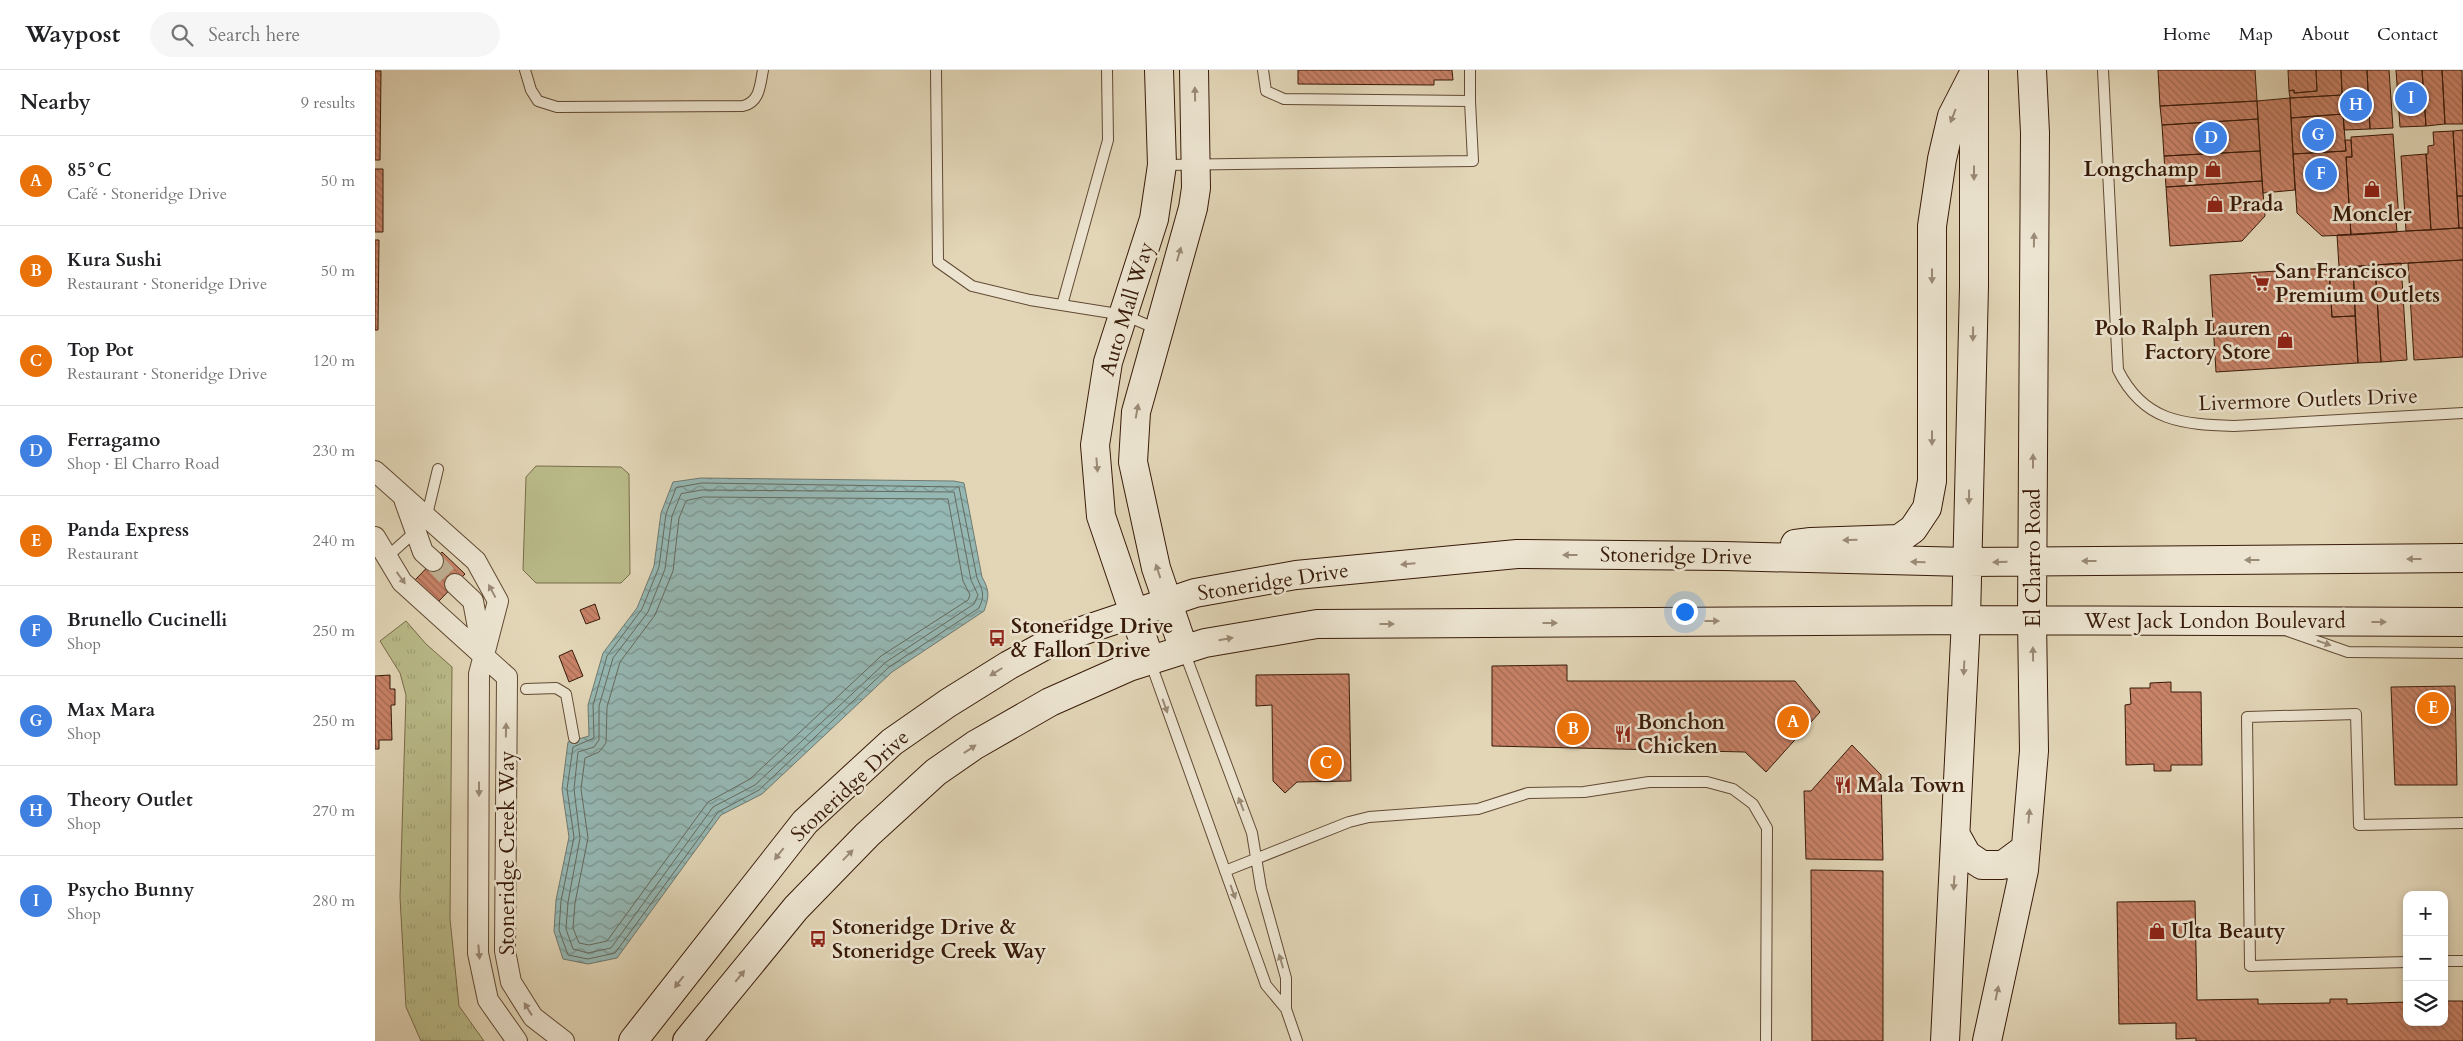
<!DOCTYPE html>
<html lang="en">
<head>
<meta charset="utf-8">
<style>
	:root { --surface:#fff; --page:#f6f6f6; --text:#202124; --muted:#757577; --line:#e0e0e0; --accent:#2563eb }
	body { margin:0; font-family:Cardo,serif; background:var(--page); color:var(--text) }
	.controls { position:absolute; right:15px; bottom:15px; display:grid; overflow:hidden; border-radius:10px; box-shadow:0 2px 8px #0003 }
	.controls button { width:45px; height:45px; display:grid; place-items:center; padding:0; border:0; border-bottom:1px solid var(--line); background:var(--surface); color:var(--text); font:25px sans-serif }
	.you { position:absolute; left:1309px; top:541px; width:18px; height:18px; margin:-12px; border:4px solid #fff; border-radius:50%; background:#1a73e8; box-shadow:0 0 0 8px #1a73e833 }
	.badge { display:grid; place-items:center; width:32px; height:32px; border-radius:50%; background:var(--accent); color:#fff; font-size:16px; font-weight:700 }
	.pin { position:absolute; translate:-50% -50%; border:2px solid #fff; box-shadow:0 1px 5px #0006 }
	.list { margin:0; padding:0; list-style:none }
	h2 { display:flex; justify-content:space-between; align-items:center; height:65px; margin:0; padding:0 20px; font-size:21px }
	h2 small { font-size:16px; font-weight:400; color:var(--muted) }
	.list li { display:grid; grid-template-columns:32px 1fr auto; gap:15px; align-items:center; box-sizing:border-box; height:90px; padding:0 20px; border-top:1px solid var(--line) }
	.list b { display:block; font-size:19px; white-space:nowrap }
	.list p { margin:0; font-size:16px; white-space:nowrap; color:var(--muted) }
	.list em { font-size:16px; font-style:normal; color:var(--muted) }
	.icon { flex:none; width:28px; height:28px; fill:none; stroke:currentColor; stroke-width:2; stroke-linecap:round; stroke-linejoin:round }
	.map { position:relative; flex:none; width:2088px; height:971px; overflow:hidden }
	header { display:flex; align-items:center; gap:30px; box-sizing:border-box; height:70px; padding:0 25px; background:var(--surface); border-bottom:1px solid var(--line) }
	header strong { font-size:24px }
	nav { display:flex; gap:28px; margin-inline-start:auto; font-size:18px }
	.search { width:350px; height:45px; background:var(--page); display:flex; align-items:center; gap:12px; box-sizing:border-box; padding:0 18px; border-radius:28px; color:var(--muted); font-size:19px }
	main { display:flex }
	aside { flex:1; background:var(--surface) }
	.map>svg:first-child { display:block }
	.grass { fill:url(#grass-tufts); stroke:#796c4a }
	.pitch { fill:#babc8a; stroke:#796c4a }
	.water { fill:url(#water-waves); stroke:#707970 }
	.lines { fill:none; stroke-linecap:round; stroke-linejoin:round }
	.shore { stroke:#666a5e; stroke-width:1 }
	.building { fill:url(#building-back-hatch); stroke:#381b09 }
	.street-tunnel { stroke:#c0b194; stroke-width:20; stroke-dasharray:20 10; stroke-linecap:butt }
	.lane-casing { stroke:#624a34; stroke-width:12 }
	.street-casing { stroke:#624a34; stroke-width:22 }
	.secondary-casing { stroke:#381b09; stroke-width:30 }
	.lane { stroke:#ece4d0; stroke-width:10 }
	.street { stroke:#ece4d0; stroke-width:20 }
	.secondary { stroke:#ece4d0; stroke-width:28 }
	.oneway { fill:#9b8a76 }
	.labels { text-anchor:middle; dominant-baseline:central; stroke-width:5; stroke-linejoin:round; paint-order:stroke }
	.poi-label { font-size:21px; font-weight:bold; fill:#381b09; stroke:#ece4d0; text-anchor:start }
	.street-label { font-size:21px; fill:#381b09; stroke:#ece4d0 }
</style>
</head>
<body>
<header>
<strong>Waypost</strong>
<div class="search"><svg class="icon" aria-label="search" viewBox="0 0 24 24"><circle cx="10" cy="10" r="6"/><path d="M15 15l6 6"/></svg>Search here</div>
<nav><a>Home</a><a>Map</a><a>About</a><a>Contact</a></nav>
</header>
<main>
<aside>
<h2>Nearby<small>9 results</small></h2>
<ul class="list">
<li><span class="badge" style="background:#e8710a">A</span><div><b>85°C</b><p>Café · Stoneridge Drive</p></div><em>50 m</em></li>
<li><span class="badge" style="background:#e8710a">B</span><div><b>Kura Sushi</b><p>Restaurant · Stoneridge Drive</p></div><em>50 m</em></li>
<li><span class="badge" style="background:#e8710a">C</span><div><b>Top Pot</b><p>Restaurant · Stoneridge Drive</p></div><em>120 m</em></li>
<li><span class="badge" style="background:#3f7fe0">D</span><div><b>Ferragamo</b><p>Shop · El Charro Road</p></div><em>230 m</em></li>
<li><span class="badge" style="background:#e8710a">E</span><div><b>Panda Express</b><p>Restaurant</p></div><em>240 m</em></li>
<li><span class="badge" style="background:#3f7fe0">F</span><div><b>Brunello Cucinelli</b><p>Shop</p></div><em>250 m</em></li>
<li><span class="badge" style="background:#3f7fe0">G</span><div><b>Max Mara</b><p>Shop</p></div><em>250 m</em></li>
<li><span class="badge" style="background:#3f7fe0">H</span><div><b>Theory Outlet</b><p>Shop</p></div><em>270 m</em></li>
<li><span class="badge" style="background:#3f7fe0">I</span><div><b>Psycho Bunny</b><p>Shop</p></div><em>280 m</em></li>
</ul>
</aside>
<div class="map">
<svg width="2088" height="971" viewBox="0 0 2088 971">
	<defs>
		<pattern id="grass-tufts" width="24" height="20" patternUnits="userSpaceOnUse" patternTransform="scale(1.25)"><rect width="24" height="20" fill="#babc8a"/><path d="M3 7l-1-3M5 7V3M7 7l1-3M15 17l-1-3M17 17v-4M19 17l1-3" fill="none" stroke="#a1a176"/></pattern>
		<pattern id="water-waves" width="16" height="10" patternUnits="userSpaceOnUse" patternTransform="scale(1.25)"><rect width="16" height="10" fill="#95b8b4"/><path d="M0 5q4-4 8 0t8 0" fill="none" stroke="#7b9591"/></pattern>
		<pattern id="building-back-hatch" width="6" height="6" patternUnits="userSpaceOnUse" patternTransform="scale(1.25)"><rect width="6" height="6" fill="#c98368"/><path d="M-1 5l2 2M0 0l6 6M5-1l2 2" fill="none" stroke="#a46a54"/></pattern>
	</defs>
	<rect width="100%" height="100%" fill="#e2d6b7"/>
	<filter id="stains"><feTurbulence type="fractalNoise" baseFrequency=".004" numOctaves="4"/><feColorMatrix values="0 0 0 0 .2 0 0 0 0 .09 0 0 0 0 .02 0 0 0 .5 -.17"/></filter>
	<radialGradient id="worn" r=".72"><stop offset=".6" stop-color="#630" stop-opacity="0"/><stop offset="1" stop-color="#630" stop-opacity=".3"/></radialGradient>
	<!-- grass -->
	<path class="grass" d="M31,551L51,574L77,597L75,849L84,936L109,971H46L31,937L25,827L31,625L25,603L5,571Z"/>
	<!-- pitch -->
	<path class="pitch" d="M161,396L246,397L254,404L255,504L246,513H161L148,500L151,407Z"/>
	<!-- water -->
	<path class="water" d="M326,408L579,411L589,413L607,507C615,521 614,527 609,541L517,602L387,724L346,745L242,888L213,894L188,889L179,861L181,830L194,767L187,719L193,672L214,666L213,635L228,583L262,538L279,496L286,443L298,412Z"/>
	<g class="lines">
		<!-- shore -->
		<path class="shore" d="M327,413L584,417L602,508C608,521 610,525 604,538L514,597L384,720L343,742L240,883L213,889L193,885L184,860L186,831L199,767L192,719L198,677L219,668L218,635L232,586L267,539L284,497L291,444L301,418Z
			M327,420L579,422L596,510L603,525L599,534L511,592L380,715L338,737L236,878L213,883L198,879L191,859L193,832L205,768L199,719L203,682L219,677L224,670V636L238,588L273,542L290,499L297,446L306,424Z
			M328,427L573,429L588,511L595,525L593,530L506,586L375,709L333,732L232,871L214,875L204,873L198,858L200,833L213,768L206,719L210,688L224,682L231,673L232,637L245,592L280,545L298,501L304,448L311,431Z"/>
	</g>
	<!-- building -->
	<path class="building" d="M923,0H1077L1078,10H1059V15L923,14Z
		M1783,0H1880L1882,31L1785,36Z
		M1913,0H1941L1942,21L1919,23V20L1914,21Z
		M1941,0H1966L1967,25L1915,28L1914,21L1919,20V23L1942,21Z
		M1966,0H1992L1995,59L1969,60Z
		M1992,0H2014L2018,58L1995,59Z
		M2021,0H2047L2051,56L2025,57Z
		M2047,0H2067L2070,54L2051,56Z
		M2067,0H2087L2088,54H2070Z
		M0,1H6L5,90H0Z
		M1967,25L1968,44L1916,48L1915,28Z
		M1915,28L1920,120L1888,123L1882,31Z
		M1882,31L1883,49L1787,55L1785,36Z
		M1968,44L1971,81L1918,84L1916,48Z
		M1883,49L1885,81L1789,86L1787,55Z
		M2088,60V126H2082L2078,61Z
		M2078,61L2084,158L2056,160L2051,84H2053V76L2059,75L2058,62Z
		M2018,64L2024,150H2021L2022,162L1976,165L1971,87H1977L1976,67Z
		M1970,70H1976L1977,87H1971L1976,165L1947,166L1922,143L1918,84L1971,81Z
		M1885,81L1887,111L1791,117L1789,86Z
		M2051,84L2056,160L2031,161L2026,86Z
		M0,99H8V162H0Z
		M1887,111L1890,146L1867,171L1795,176L1791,117Z
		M2082,126H2088V158H2084Z
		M2084,158H2088V190L1964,197L1962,165Z
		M0,170H4L3,260H0Z
		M2088,190V287L2039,290L2033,193Z
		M2026,193L2032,290L2006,292L2000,195Z
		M2000,195L2006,292L1983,293L1978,197Z
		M1964,197H1978L1980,246L1957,247L1954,198Z
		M1954,198L1957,247L1980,246L1983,293L1841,302L1835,205Z
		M67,482L90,504L63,532L40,510Z
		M220,534L225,549L211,554L205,540Z
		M197,580L208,606L194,612L184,586Z
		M1192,595V611H1420L1445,642L1391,702L1370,682L1117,676V596Z
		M974,604L976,711L922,712L910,723L898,711L897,635L881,636V605Z
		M15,605V619H20V635H16L17,670H4V679H0V606Z
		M1796,612V622H1826L1827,695H1796V701H1779V694L1751,695L1750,635L1756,634L1755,618H1775V613Z
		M2080,616L2082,715H2020L2016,617Z
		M1477,675L1506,705L1508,790L1431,789L1429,721H1436Z
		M1436,800L1508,801V971H1437Z
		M1820,831L1822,930L1883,929V934L1955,933V929H1972V934L2032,932V952H2069V931H2088V971H1821V968L1801,969V953L1744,954L1742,832Z"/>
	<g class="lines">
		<!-- street-tunnel -->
		<path class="street-tunnel" d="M58,491L80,514"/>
		<!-- lane casing -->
		<g class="lane-casing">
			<path id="lane" d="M150,0L156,20L163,31L182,37L368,36C385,32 385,15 388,0
				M561,0L563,192L597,216L655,230L749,245L782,259
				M888,0L891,21L909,29L1095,31V0
				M1728,0L1743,300C1769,352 1807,354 1859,356L2088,343
				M788,95L1098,91L1095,31
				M687,235L733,70L732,0
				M51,449L63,399
				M12,487L42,460
				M1913,561L1973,582L2088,583
				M809,581L877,763L886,818L911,908V939L922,971
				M775,591L891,915L911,939
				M151,619L181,618L191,624L199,668
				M850,801L974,752L994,747L1103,739L1153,723L1209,722L1274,712H1332L1358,719L1378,734L1392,758L1391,971
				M2069,891H2088
				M2032,892L1875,896L1872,647L1981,644L1984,755L2088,753"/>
		</g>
		<!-- street casing -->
		<g class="street-casing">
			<path id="street" d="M0,401L101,491L123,531L104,604L103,883L113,930L142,971
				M29,429L48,482L58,491
				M0,467L27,512L132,607L130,881L136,912L158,947L189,971
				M80,514L98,531L107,579"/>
		</g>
		<!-- secondary casing -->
		<g class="secondary-casing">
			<path id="secondary" d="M1420,474L1436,472L1524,469L1538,459L1552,438L1557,411V156L1567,89L1577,46L1597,7
				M809,580L781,498L758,392L761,342L818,138L821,118L819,0
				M775,590L726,446L720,375L733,292L779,149L787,95L784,0
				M1582,767L1592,785L1607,795H1628L1651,778
				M258,971L430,752L517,672L573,633L634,595L680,570L820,523L921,505L1142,484L1349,486L1592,492L2088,488
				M312,971L421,838L492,765L561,702L600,675L675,632L754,597L830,573L942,554L1591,550L2088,552
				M1570,971L1591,550L1599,216V0
				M1612,971L1649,800L1659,681L1657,550L1660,63L1657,0"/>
		</g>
		<!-- lane -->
		<use href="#lane" class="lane"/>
		<!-- street -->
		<use href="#street" class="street"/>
		<!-- secondary -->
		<use href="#secondary" class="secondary"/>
	</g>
	<!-- one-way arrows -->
	<defs><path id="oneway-solid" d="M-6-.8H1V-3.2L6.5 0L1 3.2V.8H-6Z" transform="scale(1.25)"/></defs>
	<g class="oneway">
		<use href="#oneway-solid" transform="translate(820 24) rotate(-91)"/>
		<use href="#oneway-solid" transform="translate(1578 46) rotate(111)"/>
		<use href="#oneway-solid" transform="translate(1599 103) rotate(90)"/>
		<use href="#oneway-solid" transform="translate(1659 170) rotate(-89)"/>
		<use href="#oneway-solid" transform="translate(804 184) rotate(-74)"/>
		<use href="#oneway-solid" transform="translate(1557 206) rotate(90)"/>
		<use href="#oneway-solid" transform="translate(1598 264) rotate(91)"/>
		<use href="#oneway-solid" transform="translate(762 341) rotate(-80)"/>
		<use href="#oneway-solid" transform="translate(1557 368) rotate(90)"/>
		<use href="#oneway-solid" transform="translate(1658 391) rotate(-90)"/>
		<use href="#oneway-solid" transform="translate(722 395) rotate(85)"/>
		<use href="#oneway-solid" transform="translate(1594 427) rotate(91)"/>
		<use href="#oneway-solid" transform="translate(1475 470) rotate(178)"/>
		<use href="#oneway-solid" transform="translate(1195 485) rotate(-180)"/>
		<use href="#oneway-solid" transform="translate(2039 489) rotate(180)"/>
		<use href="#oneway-solid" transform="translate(1877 490) rotate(180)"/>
		<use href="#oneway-solid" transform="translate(1714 491) rotate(180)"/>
		<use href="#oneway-solid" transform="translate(1543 492) rotate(-179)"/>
		<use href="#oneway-solid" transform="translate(1625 492) rotate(179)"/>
		<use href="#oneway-solid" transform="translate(1033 494) rotate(175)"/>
		<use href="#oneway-solid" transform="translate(783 501) rotate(-108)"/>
		<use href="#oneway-solid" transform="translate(26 508) rotate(54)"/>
		<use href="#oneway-solid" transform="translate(117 521) rotate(-118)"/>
		<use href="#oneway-solid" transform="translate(1337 551)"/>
		<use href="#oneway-solid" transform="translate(2004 552)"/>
		<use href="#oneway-solid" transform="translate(1175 553)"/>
		<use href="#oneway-solid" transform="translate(1012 554)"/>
		<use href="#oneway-solid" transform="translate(851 569) rotate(-10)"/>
		<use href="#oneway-solid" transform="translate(1949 573) rotate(19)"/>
		<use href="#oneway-solid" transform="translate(1658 584) rotate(-91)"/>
		<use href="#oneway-solid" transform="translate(1589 598) rotate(93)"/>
		<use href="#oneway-solid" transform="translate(621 602) rotate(148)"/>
		<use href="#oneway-solid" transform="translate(790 636) rotate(70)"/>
		<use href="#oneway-solid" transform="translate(131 660) rotate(-89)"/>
		<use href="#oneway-solid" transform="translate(595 679) rotate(-34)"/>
		<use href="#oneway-solid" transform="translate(104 719) rotate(90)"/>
		<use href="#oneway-solid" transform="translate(866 734) rotate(-111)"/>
		<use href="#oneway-solid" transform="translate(1654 746) rotate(-85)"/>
		<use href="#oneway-solid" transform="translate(404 784) rotate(128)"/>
		<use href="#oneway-solid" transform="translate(473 785) rotate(-46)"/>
		<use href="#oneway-solid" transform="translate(1579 813) rotate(93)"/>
		<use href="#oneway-solid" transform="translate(858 822) rotate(70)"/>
		<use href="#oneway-solid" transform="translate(104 882) rotate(85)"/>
		<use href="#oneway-solid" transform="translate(906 891) rotate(-106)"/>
		<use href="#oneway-solid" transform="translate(365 906) rotate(-51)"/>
		<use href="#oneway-solid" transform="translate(304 912) rotate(128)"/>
		<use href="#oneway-solid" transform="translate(1622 923) rotate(-78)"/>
		<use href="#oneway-solid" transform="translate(153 939) rotate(-122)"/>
	</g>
	<!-- icons -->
	<defs>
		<g id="shop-bare" transform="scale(1.35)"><path d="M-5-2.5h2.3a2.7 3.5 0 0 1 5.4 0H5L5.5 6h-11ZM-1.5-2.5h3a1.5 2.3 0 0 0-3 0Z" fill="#8f2418" stroke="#ece4d0" stroke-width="2.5" paint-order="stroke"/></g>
		<g id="supermarket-bare" transform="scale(1.35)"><path d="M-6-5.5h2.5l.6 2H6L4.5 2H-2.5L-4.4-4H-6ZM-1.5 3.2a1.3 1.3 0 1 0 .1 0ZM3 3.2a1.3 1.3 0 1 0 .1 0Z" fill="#8f2418" stroke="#ece4d0" stroke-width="2.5" paint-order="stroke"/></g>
		<g id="bus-bare" transform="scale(1.35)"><path d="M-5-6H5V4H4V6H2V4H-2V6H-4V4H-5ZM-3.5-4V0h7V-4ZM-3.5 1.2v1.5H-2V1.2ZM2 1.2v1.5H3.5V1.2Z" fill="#8f2418" stroke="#ece4d0" stroke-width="2.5" paint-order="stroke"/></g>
		<g id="restaurant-bare" transform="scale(1.35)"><path d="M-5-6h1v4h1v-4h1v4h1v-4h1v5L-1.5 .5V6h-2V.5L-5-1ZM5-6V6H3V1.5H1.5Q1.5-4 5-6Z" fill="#8f2418" stroke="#ece4d0" stroke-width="2.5" paint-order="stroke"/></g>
	</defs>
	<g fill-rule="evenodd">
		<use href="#shop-bare" x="1838" y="99"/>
		<use href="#shop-bare" x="1997" y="119"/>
		<use href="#shop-bare" x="1840" y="134"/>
		<use href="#supermarket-bare" x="1886" y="213"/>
		<use href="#shop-bare" x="1910" y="270"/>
		<use href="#bus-bare" x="622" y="568"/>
		<use href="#restaurant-bare" x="1248" y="664"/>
		<use href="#restaurant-bare" x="1468" y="715"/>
		<use href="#shop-bare" x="1782" y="861"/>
		<use href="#bus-bare" x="443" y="869"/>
	</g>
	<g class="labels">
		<!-- poi labels -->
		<g class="poi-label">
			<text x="1824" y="99" text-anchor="end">Longchamp</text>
			<text x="1854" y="134">Prada</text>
			<text x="1997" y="144" text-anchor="middle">Moncler</text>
			<text x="1900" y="201">San Francisco<tspan x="1900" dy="24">Premium Outlets</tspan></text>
			<text x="1896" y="258" text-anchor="end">Polo Ralph Lauren<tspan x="1896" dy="24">Factory Store</tspan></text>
			<text x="636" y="556">Stoneridge Drive<tspan x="636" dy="24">&amp; Fallon Drive</tspan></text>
			<text x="1262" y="652">Bonchon<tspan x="1262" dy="24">Chicken</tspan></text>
			<text x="1482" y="715">Mala Town</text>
			<text x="457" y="857">Stoneridge Drive &amp;<tspan x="457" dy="24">Stoneridge Creek Way</tspan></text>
			<text x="1796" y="861">Ulta Beauty</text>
		</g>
		<!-- street labels -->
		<g class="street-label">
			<text transform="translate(752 239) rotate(-73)">Auto Mall Way</text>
			<text transform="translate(1933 330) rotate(-2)">Livermore Outlets Drive</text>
			<text transform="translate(1301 486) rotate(1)">Stoneridge Drive</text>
			<text transform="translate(1658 488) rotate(-90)">El Charro Road</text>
			<text transform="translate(898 512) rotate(-9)">Stoneridge Drive</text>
			<text x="1840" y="551">West Jack London Boulevard</text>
			<text transform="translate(475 716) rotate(-43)">Stoneridge Drive</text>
			<text transform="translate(132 783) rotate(-90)">Stoneridge Creek Way</text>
		</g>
	</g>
	<rect width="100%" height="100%" filter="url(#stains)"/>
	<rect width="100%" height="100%" fill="url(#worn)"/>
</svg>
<div class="controls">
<button>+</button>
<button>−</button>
<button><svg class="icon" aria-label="layers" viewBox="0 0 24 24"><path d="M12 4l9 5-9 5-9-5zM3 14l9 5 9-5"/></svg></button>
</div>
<div class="you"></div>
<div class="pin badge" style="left:1418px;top:652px;background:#e8710a">A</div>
<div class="pin badge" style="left:1198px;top:659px;background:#e8710a">B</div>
<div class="pin badge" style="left:951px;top:693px;background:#e8710a">C</div>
<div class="pin badge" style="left:1836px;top:68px;background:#3f7fe0">D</div>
<div class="pin badge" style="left:2058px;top:638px;background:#e8710a">E</div>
<div class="pin badge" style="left:1946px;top:104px;background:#3f7fe0">F</div>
<div class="pin badge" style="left:1943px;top:65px;background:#3f7fe0">G</div>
<div class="pin badge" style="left:1981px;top:35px;background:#3f7fe0">H</div>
<div class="pin badge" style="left:2036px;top:28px;background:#3f7fe0">I</div>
</div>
</main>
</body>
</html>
